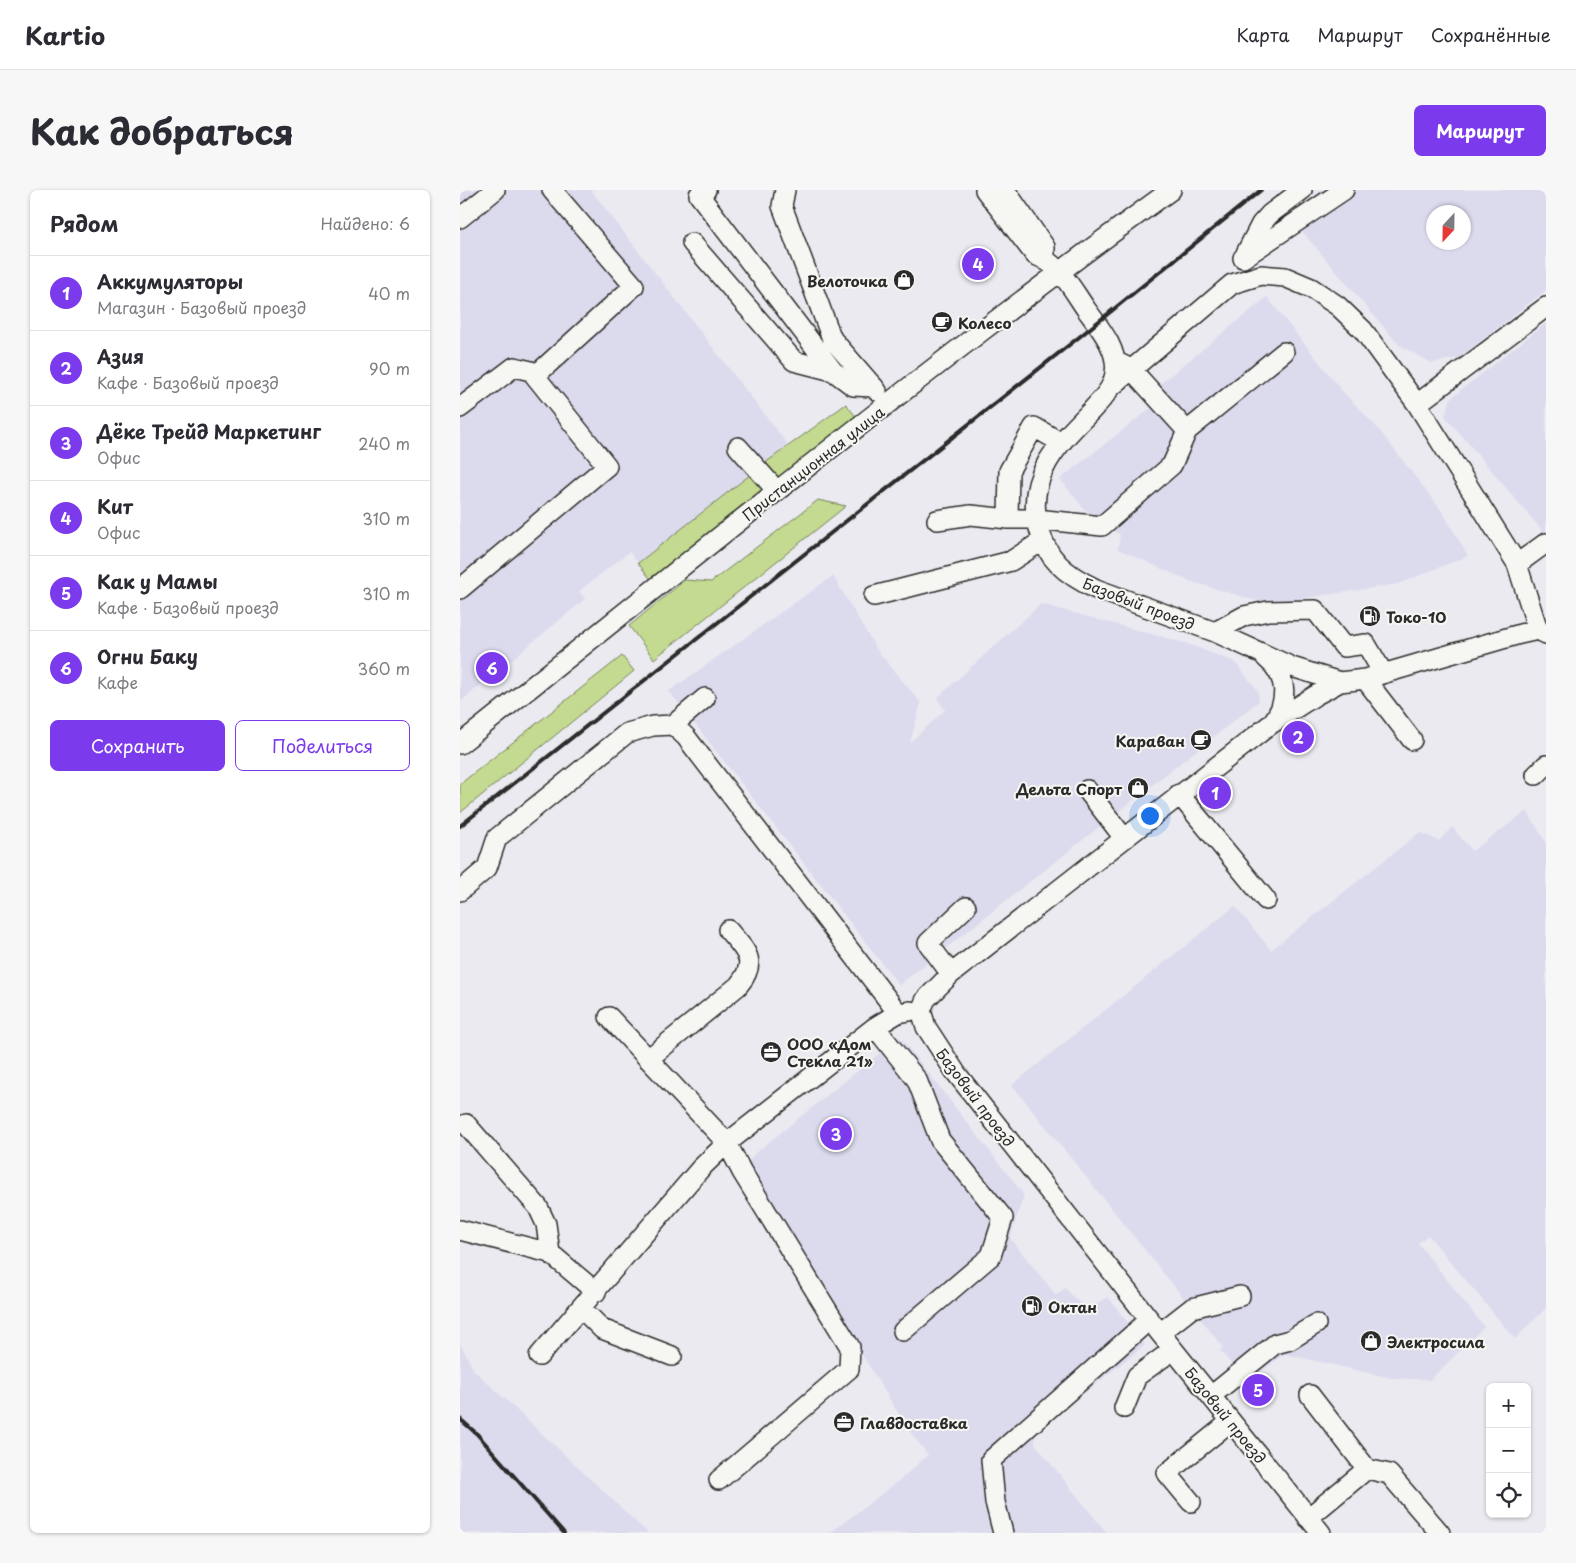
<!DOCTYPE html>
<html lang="ru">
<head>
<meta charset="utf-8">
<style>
	:root { --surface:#fff; --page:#f7f7f7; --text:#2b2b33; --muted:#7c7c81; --line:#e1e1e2; --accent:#7c3aed }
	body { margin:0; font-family:"Playpen Sans",sans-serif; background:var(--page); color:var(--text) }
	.controls { position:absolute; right:15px; bottom:15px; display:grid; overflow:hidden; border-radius:8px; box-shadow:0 1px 4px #0004 }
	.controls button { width:45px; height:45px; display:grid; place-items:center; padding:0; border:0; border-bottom:1px solid var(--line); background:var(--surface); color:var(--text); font:25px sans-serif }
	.compass { position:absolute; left:966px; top:15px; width:45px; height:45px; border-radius:50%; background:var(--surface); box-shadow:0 1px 4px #0004; rotate:202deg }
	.you { position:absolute; left:689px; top:625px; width:18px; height:18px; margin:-12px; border:4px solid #fff; border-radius:50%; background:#1a73e8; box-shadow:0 0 0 8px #1a73e833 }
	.badge { display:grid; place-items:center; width:32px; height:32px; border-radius:50%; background:var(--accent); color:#fff; font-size:16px; font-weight:700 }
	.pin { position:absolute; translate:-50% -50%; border:2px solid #fff; box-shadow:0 1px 5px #0006 }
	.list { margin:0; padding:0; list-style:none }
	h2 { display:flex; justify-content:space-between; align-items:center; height:65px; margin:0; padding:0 20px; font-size:21px }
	h2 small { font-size:16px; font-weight:400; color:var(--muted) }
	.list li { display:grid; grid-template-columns:32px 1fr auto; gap:15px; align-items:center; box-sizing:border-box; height:75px; padding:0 20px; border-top:1px solid var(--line) }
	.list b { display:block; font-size:19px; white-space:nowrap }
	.list p { margin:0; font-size:16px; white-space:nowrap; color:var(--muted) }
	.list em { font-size:16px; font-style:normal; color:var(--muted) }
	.actions { display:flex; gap:10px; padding:15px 20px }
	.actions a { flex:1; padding:11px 0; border:1px solid var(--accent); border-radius:8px; text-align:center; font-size:18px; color:var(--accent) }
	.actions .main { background:var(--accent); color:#fff }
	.icon { flex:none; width:28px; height:28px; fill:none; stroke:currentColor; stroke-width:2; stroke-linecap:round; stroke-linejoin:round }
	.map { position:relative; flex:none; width:1086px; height:1343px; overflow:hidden; border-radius:8px }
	header { display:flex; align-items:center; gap:30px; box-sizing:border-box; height:70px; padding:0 25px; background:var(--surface); border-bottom:1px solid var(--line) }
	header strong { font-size:24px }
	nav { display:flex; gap:28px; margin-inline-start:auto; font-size:18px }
	.intro { display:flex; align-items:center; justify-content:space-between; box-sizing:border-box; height:120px; padding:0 30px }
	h1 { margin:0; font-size:35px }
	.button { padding:12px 22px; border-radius:8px; background:var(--accent); color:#fff; font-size:18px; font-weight:700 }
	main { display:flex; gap:30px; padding:0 30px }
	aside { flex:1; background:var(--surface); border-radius:8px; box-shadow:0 1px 4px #0004 }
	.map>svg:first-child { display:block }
	.built { fill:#dcdbee; fill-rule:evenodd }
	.green { fill:#c3da90; stroke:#77825e }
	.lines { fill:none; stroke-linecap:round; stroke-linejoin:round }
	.minor-casing { stroke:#2b2b2b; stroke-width:22 }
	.minor { stroke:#f6f6f2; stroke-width:19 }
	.rail { stroke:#2b2b2b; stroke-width:4 }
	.labels { text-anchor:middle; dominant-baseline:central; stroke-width:4; stroke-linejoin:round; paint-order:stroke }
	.poi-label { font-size:15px; font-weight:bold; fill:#2b2b2b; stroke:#f6f6f2; text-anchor:start }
	.street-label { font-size:15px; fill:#2b2b2b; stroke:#f6f6f2 }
</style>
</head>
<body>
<header>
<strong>Kartio</strong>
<nav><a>Карта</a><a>Маршрут</a><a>Сохранённые</a></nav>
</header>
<div class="intro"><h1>Как добраться</h1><a class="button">Маршрут</a></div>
<main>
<aside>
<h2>Рядом<small>Найдено: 6</small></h2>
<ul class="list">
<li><span class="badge">1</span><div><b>Аккумуляторы</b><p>Магазин · Базовый проезд</p></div><em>40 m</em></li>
<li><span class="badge">2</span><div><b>Азия</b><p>Кафе · Базовый проезд</p></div><em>90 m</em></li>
<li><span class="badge">3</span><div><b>Дёке Трейд Маркетинг</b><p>Офис</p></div><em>240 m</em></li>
<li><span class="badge">4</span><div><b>Кит</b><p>Офис</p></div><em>310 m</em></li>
<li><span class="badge">5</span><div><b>Как у Мамы</b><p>Кафе · Базовый проезд</p></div><em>310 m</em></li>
<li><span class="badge">6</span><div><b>Огни Баку</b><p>Кафе</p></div><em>360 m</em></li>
</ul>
<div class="actions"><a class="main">Сохранить</a><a>Поделиться</a></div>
</aside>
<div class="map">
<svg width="1086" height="1343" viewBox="0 0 1086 1343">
	<rect width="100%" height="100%" fill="#eaeaf0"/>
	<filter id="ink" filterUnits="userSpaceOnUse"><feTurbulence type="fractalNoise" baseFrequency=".02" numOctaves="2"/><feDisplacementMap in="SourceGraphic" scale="10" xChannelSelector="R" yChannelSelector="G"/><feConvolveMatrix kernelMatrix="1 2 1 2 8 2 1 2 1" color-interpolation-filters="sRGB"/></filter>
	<g filter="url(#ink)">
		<!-- built -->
		<path class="built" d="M0,0H131L329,256L178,373L169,362L119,401L125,409L0,512Z
			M862,0H1086V100L999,168L972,173L939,155L829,26ZM974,22H1004V52H974Z
			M807,107L883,202L915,235L982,321L1008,366L938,394L833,410L801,412L729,391L658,359L660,345L629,325L600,289L691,218L695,198Z
			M1086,133V345L985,226L991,208Z
			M373,386L417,460L461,513L450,552L485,520L477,508L581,414L728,454L775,472L798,501L799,511L439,795L209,501Z
			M1067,621L1086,652V1118L1055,1149L968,1045L958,1053L1024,1137L970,1190L931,1188L825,1164L785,1192L760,1160L763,1157L552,895L775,716L811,760L960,642L979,651L992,637L1012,661Z
			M440,847L564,1005L550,1048L596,1105L605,1098L626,1120L648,1107L685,1155L575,1242V1254L647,1343H370L440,1290L468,1265L446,1236L286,977L294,964Z
			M0,1153L14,1180L188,1343H0Z"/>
		<!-- green -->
		<path class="green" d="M386,214L397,228L192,391L178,373L305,273Z
			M358,310L386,316L194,469L169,436L225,390L251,392Z
			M162,466L174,481L0,623V594Z"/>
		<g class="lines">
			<!-- minor casing -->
			<g class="minor-casing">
				<path id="minor" d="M246,0L239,5L373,181L393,196L414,197
					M325,0L322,16L372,149L417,201
					M525,0L575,65C600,74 612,99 626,119C639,137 659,160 655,183C653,199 641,210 631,221C600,252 565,286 578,335C586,369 605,384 636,399L755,442L832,477L880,492
					M545,0L585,57V67
					M0,28L35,0
					M232,53L334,171L373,181
					M786,63L801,34L810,24L842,0
					M783,68L884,0
					M661,174L671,179L727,241
					M76,185L174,96L92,0
					M651,197L772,94L801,85L825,87L851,98L878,116L903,140L957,214L1057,374L1078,440
					M957,214L1086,117
					M0,218L54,177L71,181L147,276L0,399
					M600,252L574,237L549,281L548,329H576L642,336L712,275L727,241L824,162
					M278,257L317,301
					M477,330L511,325L548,329
					M1057,374L1086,353
					M414,406L551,371L582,351
					M755,442L784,426L808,421L855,420L884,457L906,454L923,483
					M806,468C828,486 829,511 812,533
					M905,489L952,550
					M213,535L245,508
					M0,554C235,367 468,176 711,0
					M1076,585L1086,575
					M627,600L664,648
					M719,604L806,710
					M0,701L27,678L37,648L167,543L193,536L213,535L226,547L438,823
					M491,784L468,753L506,717
					M149,827L267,953L282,982L390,1157L389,1179L259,1290
					M415,837L457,890L480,950L543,1028L531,1066L443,1141
					M188,869L278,796C299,771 286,761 268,740
					M6,934L78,1017L86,1034L90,1063
					M0,1040L90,1063L136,1102
					M122,1119L142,1139L212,1166
					M700,1143L732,1118L780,1106
					M79,1166L241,978L267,953L415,837L438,823L450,821
					M751,1206L815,1154L830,1150L856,1134
					M664,1218L677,1186L713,1160
					M907,1279L929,1284L980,1343
					M731,1312L707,1283L771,1231
					M848,1328L907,1279L850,1205
					M543,1343L535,1312L531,1270L689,1130
					M861,1343L700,1143L496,883L466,837L461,820L466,809L491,784L811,534L856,505L880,492L905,489L1060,444L1078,440L1086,444"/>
			</g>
			<!-- minor -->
			<use href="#minor" class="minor"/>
			<!-- rail -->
			<path class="rail" d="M0,636L623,144L801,0
				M0,1229L17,1244L104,1343"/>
		</g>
	</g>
	<!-- icons -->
	<defs>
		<g id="shop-disc" transform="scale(1.125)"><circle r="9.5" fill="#2b2b2b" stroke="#f6f6f2"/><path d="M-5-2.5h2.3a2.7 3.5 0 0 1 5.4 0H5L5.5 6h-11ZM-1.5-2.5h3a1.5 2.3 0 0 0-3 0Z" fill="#fff"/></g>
		<g id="cafe-disc" transform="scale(1.125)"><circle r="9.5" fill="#2b2b2b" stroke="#f6f6f2"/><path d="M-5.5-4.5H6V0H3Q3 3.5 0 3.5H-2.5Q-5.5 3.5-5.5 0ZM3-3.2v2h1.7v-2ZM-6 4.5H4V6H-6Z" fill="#fff"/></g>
		<g id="fuel-disc" transform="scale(1.125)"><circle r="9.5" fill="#2b2b2b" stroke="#f6f6f2"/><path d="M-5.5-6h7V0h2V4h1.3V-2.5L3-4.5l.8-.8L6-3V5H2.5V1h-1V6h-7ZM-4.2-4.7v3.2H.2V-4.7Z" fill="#fff"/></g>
		<g id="office-disc" transform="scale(1.125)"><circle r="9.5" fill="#2b2b2b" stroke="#f6f6f2"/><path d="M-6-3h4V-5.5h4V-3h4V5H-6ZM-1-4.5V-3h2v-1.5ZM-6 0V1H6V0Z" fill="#fff"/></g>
	</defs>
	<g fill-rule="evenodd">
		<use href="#shop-disc" x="444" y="90"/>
		<use href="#cafe-disc" x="482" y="132"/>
		<use href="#fuel-disc" x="910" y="426"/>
		<use href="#cafe-disc" x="741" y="550"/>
		<use href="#shop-disc" x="678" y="598"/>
		<use href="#office-disc" x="311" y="862"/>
		<use href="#fuel-disc" x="572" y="1116"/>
		<use href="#shop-disc" x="911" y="1151"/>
		<use href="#office-disc" x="384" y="1232"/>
	</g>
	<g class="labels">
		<!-- poi labels -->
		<g class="poi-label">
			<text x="428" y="90" text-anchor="end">Велоточка</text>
			<text x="498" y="132">Колесо</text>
			<text x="926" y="426">Токо-10</text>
			<text x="725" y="550" text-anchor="end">Караван</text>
			<text x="662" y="598" text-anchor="end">Дельта Спорт</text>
			<text x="327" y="853">ООО «Дом<tspan x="327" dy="17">Стекла 21»</tspan></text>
			<text x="588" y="1116">Октан</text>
			<text x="927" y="1151">Электросила</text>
			<text x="400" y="1232">Главдоставка</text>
		</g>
		<!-- street labels -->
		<g class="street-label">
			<text transform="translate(353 273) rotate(-38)">Пристанционная улица</text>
			<text transform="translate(679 413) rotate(21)">Базовый проезд</text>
			<text transform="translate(516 907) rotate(53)">Базовый проезд</text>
			<text transform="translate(766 1225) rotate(51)">Базовый проезд</text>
		</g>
	</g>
</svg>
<div class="controls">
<button>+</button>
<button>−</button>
<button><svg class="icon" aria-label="locate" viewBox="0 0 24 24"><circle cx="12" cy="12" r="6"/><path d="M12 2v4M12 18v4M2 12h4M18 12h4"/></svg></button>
</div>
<svg class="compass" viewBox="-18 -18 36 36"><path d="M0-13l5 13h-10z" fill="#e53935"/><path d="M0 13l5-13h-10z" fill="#7c7c81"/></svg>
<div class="you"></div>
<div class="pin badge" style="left:755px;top:603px">1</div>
<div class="pin badge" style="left:838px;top:547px">2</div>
<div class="pin badge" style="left:376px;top:944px">3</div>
<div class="pin badge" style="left:518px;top:74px">4</div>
<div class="pin badge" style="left:798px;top:1200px">5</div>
<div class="pin badge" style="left:32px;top:478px">6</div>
</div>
</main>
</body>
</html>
